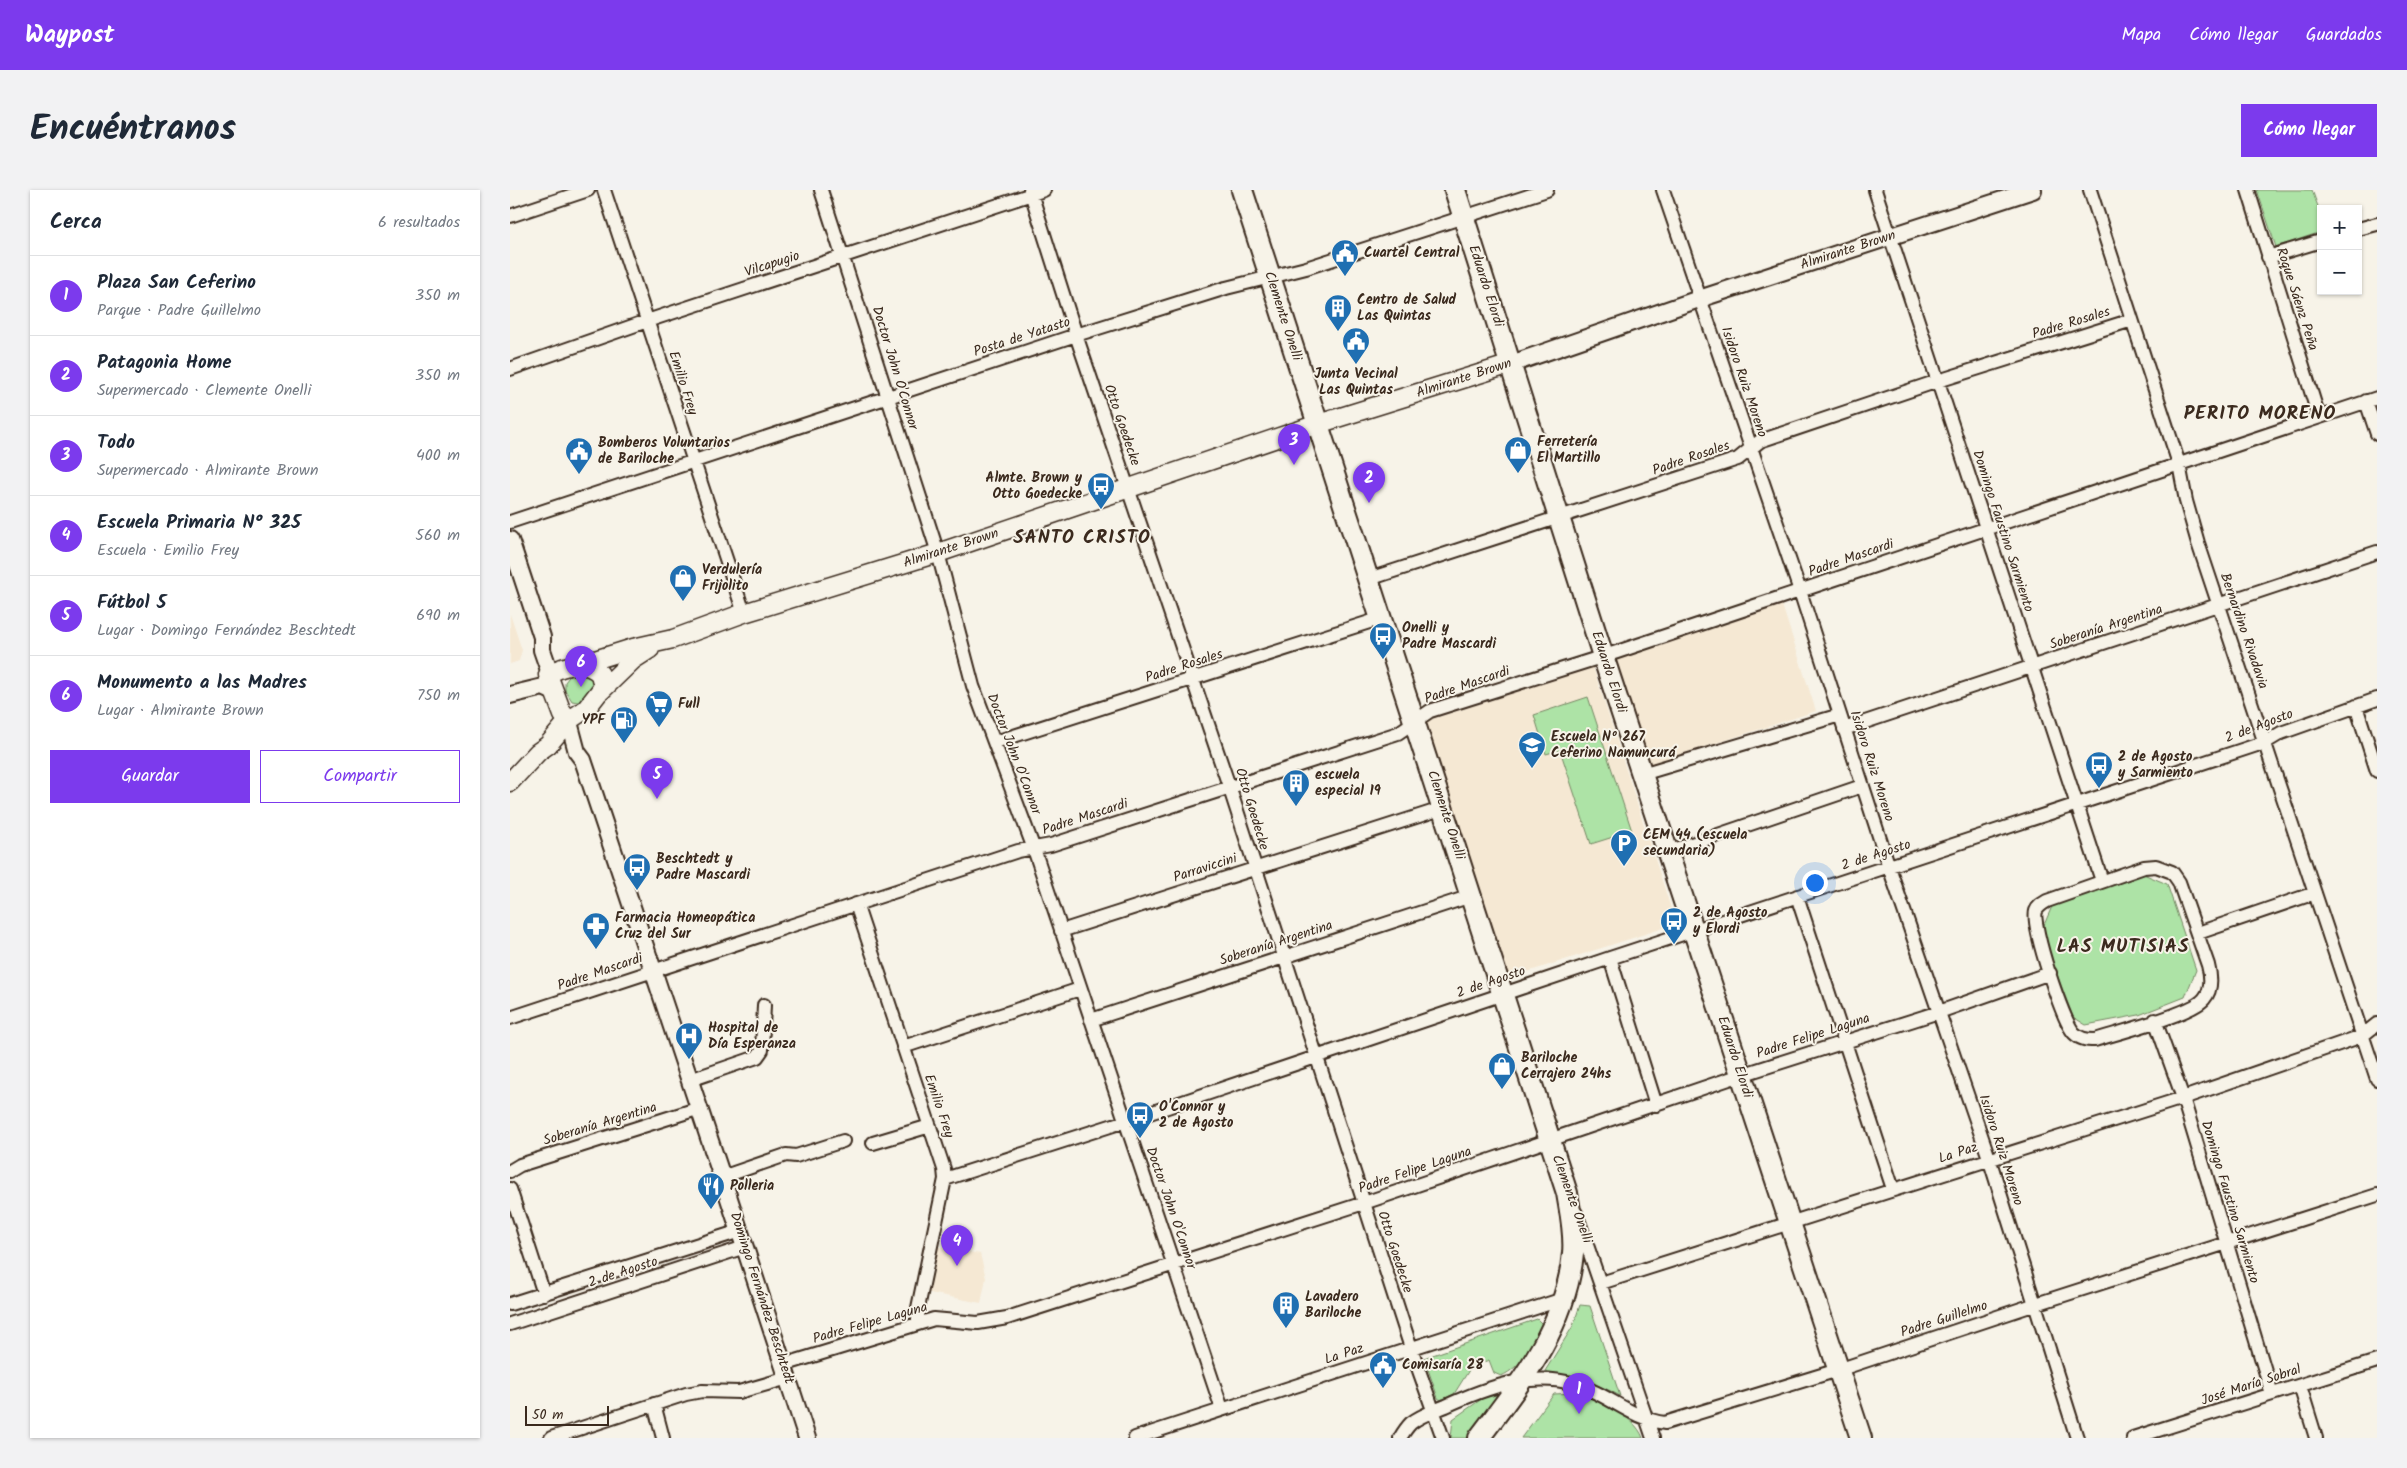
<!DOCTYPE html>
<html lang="es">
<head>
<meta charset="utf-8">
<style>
	:root { --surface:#fff; --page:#f2f2f3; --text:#1f2937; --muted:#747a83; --line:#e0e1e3; --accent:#7c3aed }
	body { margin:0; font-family:Kalam,sans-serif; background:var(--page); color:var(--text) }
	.controls { position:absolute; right:15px; top:15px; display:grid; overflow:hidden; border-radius:0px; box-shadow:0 1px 4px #0004 }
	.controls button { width:45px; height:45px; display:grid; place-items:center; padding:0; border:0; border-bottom:1px solid var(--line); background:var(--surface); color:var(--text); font:25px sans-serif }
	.scale { position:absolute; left:15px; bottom:12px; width:84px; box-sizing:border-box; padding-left:5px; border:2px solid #3b2a1e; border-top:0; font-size:14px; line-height:18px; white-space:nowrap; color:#3b2a1e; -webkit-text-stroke:4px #f7f3e8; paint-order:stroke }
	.you { position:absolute; left:1304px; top:692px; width:18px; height:18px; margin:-12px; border:4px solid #fff; border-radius:50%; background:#1a73e8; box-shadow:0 0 0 8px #1a73e833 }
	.badge { display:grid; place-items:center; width:32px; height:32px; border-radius:50%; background:var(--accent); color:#fff; font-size:16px; font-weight:700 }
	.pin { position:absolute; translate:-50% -41px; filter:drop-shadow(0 1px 2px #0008) }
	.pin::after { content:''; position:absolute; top:26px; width:18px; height:15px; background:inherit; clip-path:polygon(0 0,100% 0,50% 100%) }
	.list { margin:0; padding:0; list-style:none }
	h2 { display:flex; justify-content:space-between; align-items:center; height:65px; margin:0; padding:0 20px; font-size:21px }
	h2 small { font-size:16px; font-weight:400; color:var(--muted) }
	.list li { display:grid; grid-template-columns:32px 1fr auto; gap:15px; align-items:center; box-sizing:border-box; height:80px; padding:0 20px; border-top:1px solid var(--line) }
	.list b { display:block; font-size:19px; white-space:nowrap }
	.list p { margin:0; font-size:16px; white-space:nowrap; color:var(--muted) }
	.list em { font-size:16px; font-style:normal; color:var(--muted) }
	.actions { display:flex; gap:10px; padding:15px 20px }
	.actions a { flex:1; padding:11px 0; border:1px solid var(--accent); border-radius:0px; text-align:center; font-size:18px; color:var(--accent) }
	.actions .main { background:var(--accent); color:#fff }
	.map { position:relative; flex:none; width:1867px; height:1248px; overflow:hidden; border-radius:0px }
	header { display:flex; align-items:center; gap:30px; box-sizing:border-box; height:70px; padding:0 25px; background:var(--accent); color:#fff }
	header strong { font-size:24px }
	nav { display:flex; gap:28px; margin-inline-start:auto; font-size:18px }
	.intro { display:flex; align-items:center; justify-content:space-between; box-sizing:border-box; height:120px; padding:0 30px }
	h1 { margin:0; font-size:35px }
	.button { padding:12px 22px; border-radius:0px; background:var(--accent); color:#fff; font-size:18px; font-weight:700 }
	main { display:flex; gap:30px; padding:0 30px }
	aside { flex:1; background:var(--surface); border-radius:0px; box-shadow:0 1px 4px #0004 }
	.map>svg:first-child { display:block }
	.built { fill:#f5e8d3 }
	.green { fill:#ade3a6; stroke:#748662 }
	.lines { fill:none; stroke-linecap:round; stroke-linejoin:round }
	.minor-casing { stroke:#3b2a1e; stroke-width:16 }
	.tertiary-casing { stroke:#3b2a1e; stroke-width:20 }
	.secondary-casing { stroke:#3b2a1e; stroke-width:21 }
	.primary-casing { stroke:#3b2a1e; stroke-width:24 }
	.minor { stroke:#f7f3e8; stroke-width:12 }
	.tertiary { stroke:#f7f3e8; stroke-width:16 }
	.secondary { stroke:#f7f3e8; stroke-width:18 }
	.primary { stroke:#f7f3e8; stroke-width:20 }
	.labels { text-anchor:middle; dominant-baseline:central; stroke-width:4; stroke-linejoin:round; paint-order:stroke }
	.street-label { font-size:14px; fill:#3b2a1e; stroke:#f7f3e8 }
	.poi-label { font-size:14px; font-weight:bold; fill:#3b2a1e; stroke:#f7f3e8; text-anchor:start }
	.district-label { font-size:19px; font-weight:bold; letter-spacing:1px; fill:#3b2a1e; stroke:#f7f3e8 }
</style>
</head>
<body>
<header>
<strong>Waypost</strong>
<nav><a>Mapa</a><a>Cómo llegar</a><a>Guardados</a></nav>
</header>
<div class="intro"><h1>Encuéntranos</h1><a class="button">Cómo llegar</a></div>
<main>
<aside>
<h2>Cerca<small>6 resultados</small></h2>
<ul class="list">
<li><span class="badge">1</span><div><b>Plaza San Ceferino</b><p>Parque · Padre Guillelmo</p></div><em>350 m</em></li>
<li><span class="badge">2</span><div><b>Patagonia Home</b><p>Supermercado · Clemente Onelli</p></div><em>350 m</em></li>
<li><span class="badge">3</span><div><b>Todo</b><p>Supermercado · Almirante Brown</p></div><em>400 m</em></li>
<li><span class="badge">4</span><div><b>Escuela Primaria N° 325</b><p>Escuela · Emilio Frey</p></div><em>560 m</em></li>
<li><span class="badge">5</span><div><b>Fútbol 5</b><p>Lugar · Domingo Fernández Beschtedt</p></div><em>690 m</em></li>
<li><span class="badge">6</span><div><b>Monumento a las Madres</b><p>Lugar · Almirante Brown</p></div><em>750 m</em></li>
</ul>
<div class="actions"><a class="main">Guardar</a><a>Compartir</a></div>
</aside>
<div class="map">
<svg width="1867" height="1248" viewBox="0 0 1867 1248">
	<rect width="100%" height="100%" fill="#f7f3e8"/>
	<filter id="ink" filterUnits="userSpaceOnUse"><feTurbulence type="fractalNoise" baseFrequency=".02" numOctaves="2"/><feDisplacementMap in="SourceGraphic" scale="10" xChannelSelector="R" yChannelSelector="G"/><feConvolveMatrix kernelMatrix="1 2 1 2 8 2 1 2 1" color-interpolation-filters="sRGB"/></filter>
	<g filter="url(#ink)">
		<!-- built -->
		<path class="built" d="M1272,415L1306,521L1138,575L1104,469Z
			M0,424L12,460L9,471L0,474Z
			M1083,477L1166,734L996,789L913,532Z
			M425,1056L470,1064L476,1088L471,1113L415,1102Z"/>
		<!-- green -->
		<path class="green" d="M1747,0H1802L1811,25V42L1766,57Z
			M77,482L86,493L73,513L62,511L55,500V492L62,483Z
			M1078,507L1122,641L1081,654L1050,560L1036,564L1024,525Z
			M1631,683L1657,694L1686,780L1675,807L1629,825L1576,835L1563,827L1531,742L1543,714Z
			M1070,1115L1080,1116L1110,1206C1086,1192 1061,1187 1035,1181L1063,1136Z
			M1027,1129L1032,1134C1024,1153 1011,1178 991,1186L984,1183L979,1170L961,1177L944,1204L931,1210L928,1208L914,1168Z
			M1064,1203C1086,1209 1125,1225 1133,1248H1011L1044,1204Z
			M991,1204L957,1248H941L943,1229L973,1208Z"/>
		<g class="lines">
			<!-- minor casing -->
			<g class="minor-casing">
				<path id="minor" d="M94,0L234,423
					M311,0L428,363L463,496L524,659L712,1219
					M520,0L566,145L719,596L901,1158L933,1248
					M1153,0L1290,401L1379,677L1479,968L1567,1248
					M1365,0L1592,691
					M1580,0L1669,274L1676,311L1688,353L1867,889
					M1738,0L1809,227
					M0,26L78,0
					M1848,39L1867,34
					M1758,67L1811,51
					M0,179L137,131L534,0
					M1856,211L1867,244
					M0,332L566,145L716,98L796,78L1037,0
					M859,389L1228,269L1250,251L1428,191L1622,130
					M1846,516L1867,581
					M1334,539L1867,362
					M485,552L872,428
					M1132,584L1330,525
					M1158,662L1352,596
					M1646,676L1662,682L1669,692L1698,775C1701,786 1702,800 1694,809C1682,824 1607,843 1585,850C1576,850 1570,849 1564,843C1553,832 1521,735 1526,721C1528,716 1532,714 1537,711L1634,677Z
					M1287,706L1383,999
					M346,714L434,979L435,989L408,1118V1133
					M551,741L934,618
					M1688,743L1805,703
					M1100,768L1146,915
					M0,828L508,661L541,655L888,543L920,521L1107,462L1867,208
					M581,830L961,706
					M1645,830L1673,908L1762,1204
					M393,857L570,799
					M180,890L247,867L252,860L254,815
					M363,953L420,936
					M0,981L10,975L190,918
					M212,987L276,965L286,966L333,951
					M435,989L616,931L1100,768L1756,552L1771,543L1867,509
					M0,999L34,1104
					M1066,1023L1143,1248
					M1091,1093L1673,908L1852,846L1867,834
					M0,1114L230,1041
					M0,1134L235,1057
					M273,1175L424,1129L468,1133L497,1128L854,1013L1231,885L1429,822L1540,783
					M1790,1196L1806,1248
					M144,1214L153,1248
					M41,1248L176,1204L192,1201L229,1202L278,1188
					M625,1248L1053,1109
					M890,1248C893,1243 897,1237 901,1233C911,1225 924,1221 936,1216C975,1198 1021,1181 1065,1194C1097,1203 1121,1229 1155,1233L1328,1180L1526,1114L1867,1005
					M1623,1248L1867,1171"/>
			</g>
			<!-- tertiary casing -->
			<g class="tertiary-casing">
				<path id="tertiary" d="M1001,174L1189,109L1523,0
					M0,350L32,447V460L40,483
					M0,505L33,497L44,502
					M59,532L67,562L73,570L212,987L297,1248"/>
			</g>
			<!-- secondary casing -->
			<g class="secondary-casing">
				<path id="secondary" d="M72,474L123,458L163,449L234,423L428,363L808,234L1001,174
					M91,501L123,470L140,459
					M0,592L28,562L38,555L58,531L76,519L93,497L90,484C76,469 53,475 38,485L53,525L58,531"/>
			</g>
			<!-- primary casing -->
			<g class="primary-casing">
				<path id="primary" d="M732,0L1057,1003C1060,1022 1065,1043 1063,1063C1056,1137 1011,1192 969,1248
					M945,0L1093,466L1351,1248"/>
			</g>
			<!-- minor -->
			<use href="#minor" class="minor"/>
			<!-- tertiary -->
			<use href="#tertiary" class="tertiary"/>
			<!-- secondary -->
			<use href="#secondary" class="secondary"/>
			<!-- primary -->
			<use href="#primary" class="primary"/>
		</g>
	</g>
	<!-- icons -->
	<defs>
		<g id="civic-pin" transform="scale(1.4375)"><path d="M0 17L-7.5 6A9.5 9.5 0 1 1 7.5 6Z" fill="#1f6fb2" stroke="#f7f3e8"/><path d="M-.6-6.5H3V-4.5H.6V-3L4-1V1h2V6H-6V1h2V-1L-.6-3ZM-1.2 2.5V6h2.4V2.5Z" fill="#fff"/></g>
		<g id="building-pin" transform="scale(1.4375)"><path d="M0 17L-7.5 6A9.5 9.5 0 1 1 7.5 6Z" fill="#1f6fb2" stroke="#f7f3e8"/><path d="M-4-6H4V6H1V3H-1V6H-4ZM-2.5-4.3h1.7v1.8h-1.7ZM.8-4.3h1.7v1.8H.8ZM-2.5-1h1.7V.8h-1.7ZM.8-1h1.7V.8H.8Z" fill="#fff"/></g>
		<g id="shop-pin" transform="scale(1.4375)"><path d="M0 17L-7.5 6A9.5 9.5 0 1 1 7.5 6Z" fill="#1f6fb2" stroke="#f7f3e8"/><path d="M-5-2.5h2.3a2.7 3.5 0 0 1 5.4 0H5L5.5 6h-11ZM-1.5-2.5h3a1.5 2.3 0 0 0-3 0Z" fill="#fff"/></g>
		<g id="bus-pin" transform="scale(1.4375)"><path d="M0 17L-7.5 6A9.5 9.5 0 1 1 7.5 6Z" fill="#1f6fb2" stroke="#f7f3e8"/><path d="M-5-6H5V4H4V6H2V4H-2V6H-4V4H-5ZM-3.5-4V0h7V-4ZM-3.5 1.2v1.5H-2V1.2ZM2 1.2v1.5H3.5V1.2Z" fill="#fff"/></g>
		<g id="supermarket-pin" transform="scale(1.4375)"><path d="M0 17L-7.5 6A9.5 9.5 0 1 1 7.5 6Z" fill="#1f6fb2" stroke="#f7f3e8"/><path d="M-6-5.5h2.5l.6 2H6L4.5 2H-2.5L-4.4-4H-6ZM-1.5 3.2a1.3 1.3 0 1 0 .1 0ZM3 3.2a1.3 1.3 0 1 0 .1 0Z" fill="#fff"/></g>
		<g id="fuel-pin" transform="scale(1.4375)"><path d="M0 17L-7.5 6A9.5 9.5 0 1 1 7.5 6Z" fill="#1f6fb2" stroke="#f7f3e8"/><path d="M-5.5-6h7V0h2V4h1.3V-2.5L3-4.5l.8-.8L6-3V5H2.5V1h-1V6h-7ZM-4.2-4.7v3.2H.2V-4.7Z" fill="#fff"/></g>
		<g id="school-pin" transform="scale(1.4375)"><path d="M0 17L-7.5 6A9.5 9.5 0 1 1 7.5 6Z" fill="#1f6fb2" stroke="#f7f3e8"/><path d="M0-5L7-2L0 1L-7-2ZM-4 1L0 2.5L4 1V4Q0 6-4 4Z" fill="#fff"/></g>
		<g id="parking-pin" transform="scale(1.4375)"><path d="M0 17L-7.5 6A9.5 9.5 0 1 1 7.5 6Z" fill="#1f6fb2" stroke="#f7f3e8"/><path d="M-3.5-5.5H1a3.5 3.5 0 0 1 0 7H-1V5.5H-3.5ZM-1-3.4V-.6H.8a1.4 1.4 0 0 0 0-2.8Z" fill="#fff"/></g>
		<g id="pharmacy-pin" transform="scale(1.4375)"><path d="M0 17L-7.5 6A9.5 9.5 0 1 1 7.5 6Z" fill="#1f6fb2" stroke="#f7f3e8"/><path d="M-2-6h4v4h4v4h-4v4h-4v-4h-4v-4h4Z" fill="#fff"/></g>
		<g id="hospital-pin" transform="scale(1.4375)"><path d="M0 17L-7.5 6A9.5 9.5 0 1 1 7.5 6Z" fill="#1f6fb2" stroke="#f7f3e8"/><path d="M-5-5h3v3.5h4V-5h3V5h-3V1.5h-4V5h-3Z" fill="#fff"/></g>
		<g id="restaurant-pin" transform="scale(1.4375)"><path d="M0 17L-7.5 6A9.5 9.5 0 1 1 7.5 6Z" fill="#1f6fb2" stroke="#f7f3e8"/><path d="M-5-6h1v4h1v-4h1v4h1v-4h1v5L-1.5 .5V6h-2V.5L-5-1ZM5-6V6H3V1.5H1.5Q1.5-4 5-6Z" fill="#fff"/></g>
	</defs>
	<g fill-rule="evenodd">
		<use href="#civic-pin" x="835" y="63"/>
		<use href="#building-pin" x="828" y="118"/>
		<use href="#civic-pin" x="846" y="151"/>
		<use href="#shop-pin" x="1008" y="260"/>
		<use href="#civic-pin" x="69" y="261"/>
		<use href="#bus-pin" x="591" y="296"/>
		<use href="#shop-pin" x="173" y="388"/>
		<use href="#bus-pin" x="873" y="446"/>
		<use href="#supermarket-pin" x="149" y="514"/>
		<use href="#fuel-pin" x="114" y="530"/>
		<use href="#school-pin" x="1022" y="555"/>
		<use href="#bus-pin" x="1589" y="575"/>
		<use href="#building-pin" x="786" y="593"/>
		<use href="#parking-pin" x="1114" y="653"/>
		<use href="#bus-pin" x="127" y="677"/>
		<use href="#bus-pin" x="1164" y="731"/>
		<use href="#pharmacy-pin" x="86" y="736"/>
		<use href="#hospital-pin" x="179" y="846"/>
		<use href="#shop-pin" x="992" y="876"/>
		<use href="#bus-pin" x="630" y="925"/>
		<use href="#restaurant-pin" x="201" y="996"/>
		<use href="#building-pin" x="776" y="1115"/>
		<use href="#civic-pin" x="873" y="1175"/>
	</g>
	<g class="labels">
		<!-- street labels -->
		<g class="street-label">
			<text transform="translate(1338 60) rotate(-18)">Almirante Brown</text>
			<text transform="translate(262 74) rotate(-18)">Vilcapugio</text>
			<text transform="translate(976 96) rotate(72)">Eduardo Elordi</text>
			<text transform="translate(1787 109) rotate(72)">Roque Sáenz Peña</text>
			<text transform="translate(773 126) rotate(72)">Clemente Onelli</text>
			<text transform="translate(1561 133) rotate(-17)">Padre Rosales</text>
			<text transform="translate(512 147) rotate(-18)">Posta de Yatasto</text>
			<text transform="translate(385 178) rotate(73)">Doctor John O'Connor</text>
			<text transform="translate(954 188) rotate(-18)">Almirante Brown</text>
			<text transform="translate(1234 192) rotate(71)">Isidoro Ruiz Moreno</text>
			<text transform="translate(173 193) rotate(72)">Emilio Frey</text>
			<text transform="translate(612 235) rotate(71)">Otto Goedecke</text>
			<text transform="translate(1181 268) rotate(-19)">Padre Rosales</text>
			<text transform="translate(1493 341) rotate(72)">Domingo Faustino Sarmiento</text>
			<text transform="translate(441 358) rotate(-18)">Almirante Brown</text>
			<text transform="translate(1341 368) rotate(-19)">Padre Mascardi</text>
			<text transform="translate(1596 437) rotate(-18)">Soberanía Argentina</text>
			<text transform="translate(1734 441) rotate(71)">Bernardino Rivadavia</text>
			<text transform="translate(674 476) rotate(-18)">Padre Rosales</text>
			<text transform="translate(1099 482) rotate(72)">Eduardo Elordi</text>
			<text transform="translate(957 495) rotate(-19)">Padre Mascardi</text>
			<text transform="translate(1749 536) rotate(-21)">2 de Agosto</text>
			<text transform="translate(504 564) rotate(69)">Doctor John O'Connor</text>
			<text transform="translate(1362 576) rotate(72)">Isidoro Ruiz Moreno</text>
			<text transform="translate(742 619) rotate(73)">Otto Goedecke</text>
			<text transform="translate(936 625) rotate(72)">Clemente Onelli</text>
			<text transform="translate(575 627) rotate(-18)">Padre Mascardi</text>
			<text transform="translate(1366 665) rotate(-18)">2 de Agosto</text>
			<text transform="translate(695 678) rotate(-18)">Parraviccini</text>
			<text transform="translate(766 753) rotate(-18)">Soberanía Argentina</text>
			<text transform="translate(90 782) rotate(-19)">Padre Mascardi</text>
			<text transform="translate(981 792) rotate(-19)">2 de Agosto</text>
			<text transform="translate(1303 846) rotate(-18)">Padre Felipe Laguna</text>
			<text transform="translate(1225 867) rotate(72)">Eduardo Elordi</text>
			<text transform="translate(429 916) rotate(71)">Emilio Frey</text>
			<text transform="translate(90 934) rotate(-17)">Soberanía Argentina</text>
			<text transform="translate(1491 960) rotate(72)">Isidoro Ruiz Moreno</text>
			<text transform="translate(1448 963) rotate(-18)">La Paz</text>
			<text transform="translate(905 980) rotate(-19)">Padre Felipe Laguna</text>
			<text transform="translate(1062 1009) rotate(70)">Clemente Onelli</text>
			<text transform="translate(1720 1012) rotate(73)">Domingo Faustino Sarmiento</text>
			<text transform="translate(661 1018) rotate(71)">Doctor John O'Connor</text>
			<text transform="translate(885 1062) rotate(72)">Otto Goedecke</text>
			<text transform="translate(113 1082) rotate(-18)">2 de Agosto</text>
			<text transform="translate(252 1108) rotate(72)">Domingo Fernández Beschtedt</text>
			<text transform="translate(1434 1129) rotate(-18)">Padre Guillelmo</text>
			<text transform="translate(360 1133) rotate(-16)">Padre Felipe Laguna</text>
			<text transform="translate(834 1164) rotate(-18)">La Paz</text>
			<text transform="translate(1741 1195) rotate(-18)">José María Sobral</text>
		</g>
		<!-- poi labels -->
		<g class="poi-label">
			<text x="854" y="63">Cuartel Central</text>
			<text x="847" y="110">Centro de Salud<tspan x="847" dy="16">Las Quintas</tspan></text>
			<text x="846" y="184" text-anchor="middle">Junta Vecinal<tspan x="846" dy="16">Las Quintas</tspan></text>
			<text x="1027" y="252">Ferretería<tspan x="1027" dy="16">El Martillo</tspan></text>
			<text x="88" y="253">Bomberos Voluntarios<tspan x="88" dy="16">de Bariloche</tspan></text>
			<text x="572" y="288" text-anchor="end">Almte. Brown y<tspan x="572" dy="16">Otto Goedecke</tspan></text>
			<text x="192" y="380">Verdulería<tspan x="192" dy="16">Frijolito</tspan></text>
			<text x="892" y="438">Onelli y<tspan x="892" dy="16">Padre Mascardi</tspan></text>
			<text x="168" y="514">Full</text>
			<text x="95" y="530" text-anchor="end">YPF</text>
			<text x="1041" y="547">Escuela Nº 267<tspan x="1041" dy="16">Ceferino Namuncurá</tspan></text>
			<text x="1608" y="567">2 de Agosto<tspan x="1608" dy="16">y Sarmiento</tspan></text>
			<text x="805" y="585">escuela<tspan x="805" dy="16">especial 19</tspan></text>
			<text x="1133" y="645">CEM 44 (escuela<tspan x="1133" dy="16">secundaria)</tspan></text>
			<text x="146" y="669">Beschtedt y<tspan x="146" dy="16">Padre Mascardi</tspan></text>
			<text x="1183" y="723">2 de Agosto<tspan x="1183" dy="16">y Elordi</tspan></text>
			<text x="105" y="728">Farmacia Homeopática<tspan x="105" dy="16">Cruz del Sur</tspan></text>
			<text x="198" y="838">Hospital de<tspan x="198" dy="16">Día Esperanza</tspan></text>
			<text x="1011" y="868">Bariloche<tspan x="1011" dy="16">Cerrajero 24hs</tspan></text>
			<text x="649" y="917">O'Connor y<tspan x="649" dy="16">2 de Agosto</tspan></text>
			<text x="220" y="996">Polleria</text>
			<text x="795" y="1107">Lavadero<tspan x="795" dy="16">Bariloche</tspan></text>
			<text x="892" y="1175">Comisaría 28</text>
		</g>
		<!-- district labels -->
		<g class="district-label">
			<text x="1750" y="224">PERITO MORENO</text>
			<text x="572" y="348">SANTO CRISTO</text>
			<text x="1613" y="757">LAS MUTISIAS</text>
		</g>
	</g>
</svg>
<div class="controls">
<button>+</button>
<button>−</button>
</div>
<div class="scale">50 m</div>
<div class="you"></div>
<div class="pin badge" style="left:1069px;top:1224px">1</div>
<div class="pin badge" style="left:859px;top:313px">2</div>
<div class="pin badge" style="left:784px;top:275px">3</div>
<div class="pin badge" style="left:447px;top:1076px">4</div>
<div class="pin badge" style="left:147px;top:609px">5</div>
<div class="pin badge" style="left:71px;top:497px">6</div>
</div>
</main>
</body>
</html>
